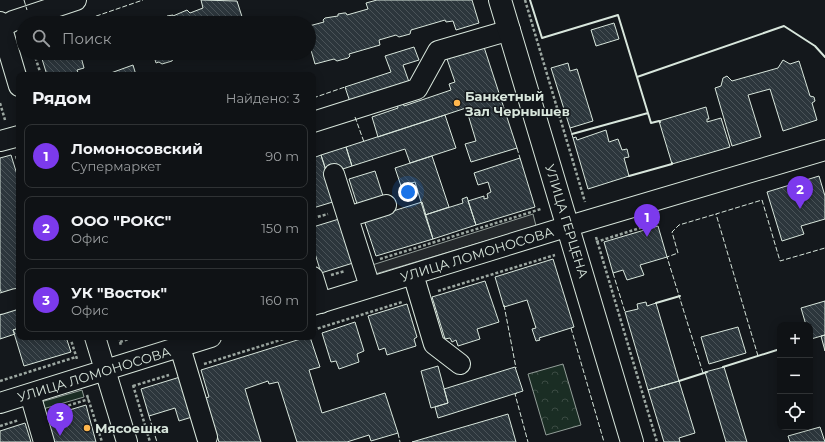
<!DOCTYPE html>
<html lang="ru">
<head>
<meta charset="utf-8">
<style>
	:root { --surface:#0f1215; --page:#181b1e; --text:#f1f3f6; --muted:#9b9ea0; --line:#2f3234; --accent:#7c3aed }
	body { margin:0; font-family:Montserrat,sans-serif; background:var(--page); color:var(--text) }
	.controls { position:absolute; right:12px; bottom:12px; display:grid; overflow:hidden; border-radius:8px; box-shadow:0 2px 10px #0003 }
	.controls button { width:36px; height:36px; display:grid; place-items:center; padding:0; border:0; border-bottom:1px solid var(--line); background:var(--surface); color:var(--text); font:20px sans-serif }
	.you { position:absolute; left:408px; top:192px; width:14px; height:14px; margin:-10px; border:3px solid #fff; border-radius:50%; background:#1a73e8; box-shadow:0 0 0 6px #1a73e833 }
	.badge { display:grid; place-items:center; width:26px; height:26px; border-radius:50%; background:var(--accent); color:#fff; font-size:13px; font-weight:700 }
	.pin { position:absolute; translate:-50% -33px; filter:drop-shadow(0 1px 2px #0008) }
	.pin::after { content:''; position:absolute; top:21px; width:14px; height:12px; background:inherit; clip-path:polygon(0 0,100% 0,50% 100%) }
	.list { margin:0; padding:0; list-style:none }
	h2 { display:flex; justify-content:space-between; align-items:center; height:52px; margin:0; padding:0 16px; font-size:17px }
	h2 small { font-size:13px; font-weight:400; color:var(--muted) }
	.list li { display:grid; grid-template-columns:26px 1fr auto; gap:12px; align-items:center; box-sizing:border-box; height:64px; margin:0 8px 8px; padding:0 8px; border:1px solid var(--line); border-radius:8px }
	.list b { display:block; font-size:15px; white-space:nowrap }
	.list p { margin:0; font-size:13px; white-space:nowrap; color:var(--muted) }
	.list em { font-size:13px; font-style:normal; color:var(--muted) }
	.icon { flex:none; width:22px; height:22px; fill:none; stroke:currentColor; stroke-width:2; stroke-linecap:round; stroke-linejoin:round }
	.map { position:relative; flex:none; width:825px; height:442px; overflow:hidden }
	.search { position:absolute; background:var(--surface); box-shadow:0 2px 10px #0003; left:16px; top:16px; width:300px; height:44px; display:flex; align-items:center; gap:10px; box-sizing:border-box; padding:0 14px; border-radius:22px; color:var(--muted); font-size:15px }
	.panel { position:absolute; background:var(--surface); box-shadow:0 2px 10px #0003; left:16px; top:72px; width:300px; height:268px; border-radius:8px }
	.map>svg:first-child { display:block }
	.grass { fill:#1a2d24; stroke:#939e99 }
	.forest { fill:url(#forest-crowns); stroke:#939e99 }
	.parking { fill:#24282b; stroke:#939e99 }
	.building { fill:url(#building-back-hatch); stroke:#d8e6dc }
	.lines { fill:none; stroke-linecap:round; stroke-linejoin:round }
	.minor-casing { stroke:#d8e6dc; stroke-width:22 }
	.major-casing { stroke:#d8e6dc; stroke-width:24 }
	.path { stroke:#9da8a2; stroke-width:2.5; stroke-dasharray:3 2; stroke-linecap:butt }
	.minor { stroke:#14181c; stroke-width:20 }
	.major { stroke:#14181c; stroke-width:22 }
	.fence { stroke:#d8e6dc; stroke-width:1; stroke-dasharray:5 2; stroke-linecap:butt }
	.wall { stroke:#d8e6dc; stroke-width:2 }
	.poi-dot { fill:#ffb74d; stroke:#14181c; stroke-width:1.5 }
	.labels { text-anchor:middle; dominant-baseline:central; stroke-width:3; stroke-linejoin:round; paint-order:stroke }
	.poi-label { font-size:13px; font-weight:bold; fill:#d8e6dc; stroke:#14181c; text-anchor:start }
	.street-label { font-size:13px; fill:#d8e6dc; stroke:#14181c }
</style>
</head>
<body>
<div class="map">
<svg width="825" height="442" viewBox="0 0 825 442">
	<defs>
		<pattern id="forest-crowns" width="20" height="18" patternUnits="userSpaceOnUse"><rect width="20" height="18" fill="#1a2d24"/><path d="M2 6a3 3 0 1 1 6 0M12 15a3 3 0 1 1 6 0" fill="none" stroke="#3b4b43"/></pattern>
		<pattern id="building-back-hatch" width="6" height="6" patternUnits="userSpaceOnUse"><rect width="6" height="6" fill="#2c363c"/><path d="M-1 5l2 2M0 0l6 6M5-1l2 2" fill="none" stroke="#4a5358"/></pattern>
	</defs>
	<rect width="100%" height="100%" fill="#14181c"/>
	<!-- grass -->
	<path class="grass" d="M82,390L84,397L43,409L41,402Z"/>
	<!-- forest -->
	<path class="forest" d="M563,364L581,425L546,435L528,374Z"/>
	<!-- parking -->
	<path class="parking" d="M533,214L536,226L372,275L369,266Z"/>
	<!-- building -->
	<path class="building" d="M201,0L237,1L244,23H157L166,20L167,16L173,15V16L187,10L190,13L203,8Z
		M377,0H472L479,23L456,30L453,21L446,22L445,20L411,30L410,34L399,37L396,35L379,40L380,45L349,54L350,56L348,58L337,61L334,59L315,64L309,43V26L324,22L323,20L325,18L338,16V14L344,13H346L347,15L368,9L366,3Z
		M614,23L619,39L596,46L591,30Z
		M414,47L419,60L403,65L409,82L350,102L345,87L391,72L385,56Z
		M484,47L517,148L471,162L465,144L476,141L466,108L378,137L372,117L398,108L396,101L402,99L404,106L451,90L449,84L455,82L447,59Z
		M62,53H80L84,68L77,70L79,75H47L42,59Z
		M153,53H188L174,57L172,61L162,64L159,62L156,63Z
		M783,60L790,64L799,61L810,96L814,97L815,101L812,103L817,120L783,131L770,89L748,95L761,137L732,146L715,88L721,86L723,78L727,76L732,81L778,68Z
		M568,63L570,71L577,69L593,121L570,128L551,68Z
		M133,65L136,75H108V74Z
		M706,107L709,119H707V122L721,118L730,147L672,164L659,121Z
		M445,115L456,148L410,163L405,149L352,166L346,147Z
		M606,130L609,142L618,139L622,150L627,149L629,157L624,158L629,176L588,189L573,138L576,137L577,140Z
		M346,147L352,166L327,174L321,155Z
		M11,155L19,181V289L2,294L0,289V158Z
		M321,155L336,201L313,208V158Z
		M432,156L449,207L425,215L415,182L401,186L395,168Z
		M520,158L535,207L476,225L468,201L484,196V199L488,198L487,194L491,192L488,182L478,185L474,173Z
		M375,171L384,199L358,207L349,179Z
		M819,176L825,196V219L801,226L804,234L782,241L767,192Z
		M467,197L476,225L433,239L425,215L463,203L462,199Z
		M422,202L433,239L376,256L364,220Z
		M339,219L353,263L321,273L313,247V227Z
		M658,226L667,257L640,265L644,275L627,280L623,270L613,273L604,242Z
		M553,259L574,327L539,338L540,340L536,341L532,329L536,328L527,300L504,307L495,277Z
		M485,281L499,322L477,329L480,339L458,346L456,340L452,342L450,338L445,339L432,297Z
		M825,301V335L811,339L810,325H806L801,308Z
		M646,302L647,306L656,303L679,381L648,390L625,312L638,309L637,304Z
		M407,304L417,337L414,339L416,346L387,355L385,348L379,350L368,316Z
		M19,308V328L13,330L15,334L0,339V314Z
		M355,322L364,351L357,354L359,362L339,369L336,361L331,362L322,333Z
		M738,327L746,353L709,364L701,337Z
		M19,328V337H66L71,352L24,366L13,330Z
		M825,335V351L821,336Z
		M307,337H310L320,367L309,370L322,413L385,393L398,433L371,441L369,435L347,442H297L278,382L269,384L268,381L245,389L261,442H219L205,398L209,397L201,370Z
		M438,366L448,403L431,408L421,371Z
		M515,367L523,391L438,418L435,407L448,403L444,389Z
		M724,367L747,442H726L705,372Z
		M180,377L192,417L179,421L175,408L149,416L141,389Z
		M679,381L695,433L679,438L680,442H664L648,390Z
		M86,405L96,442H53L46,417Z
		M508,414L516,442H412Z
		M25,423L31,442H0V431Z
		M820,427L825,442H790L788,436Z"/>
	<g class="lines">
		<!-- minor casing -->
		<g class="minor-casing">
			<path id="minor" d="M0,22L19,86
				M0,28L13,21L76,0
				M313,122L417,89L438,51L510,30
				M0,141L19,136
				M334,174L370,287
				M348,217L386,205
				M413,274L434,344L460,364
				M313,277L321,303
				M0,304L16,299
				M313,305L569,226L825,150
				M95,337L127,442
				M180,347L207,437
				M30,394L44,442
				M0,403L211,337"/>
		</g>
		<!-- major casing -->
		<g class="major-casing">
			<path id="major" d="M500,0L632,442"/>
		</g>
		<!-- path -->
		<path class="path" d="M525,0L585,202
			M34,53L41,75
			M0,103L5,120
			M16,156L19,167
			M313,218L328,214
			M596,237L657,442
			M596,242L659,222
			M380,259L541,209
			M331,275L345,271
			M438,291L555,255
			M313,330L402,302
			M70,337L77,359
			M119,337L121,346
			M120,342L134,337
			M204,364L290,337
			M0,381L76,357
			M133,385L150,442
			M133,386L169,375
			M87,395L102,442
			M54,410L89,399
			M0,426L19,420"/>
		<!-- minor -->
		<use href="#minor" class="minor"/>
		<!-- major -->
		<use href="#major" class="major"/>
		<!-- fence -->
		<path class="fence" d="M24,0L27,10
			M76,23L143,0
			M313,98L345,87L346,89
			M355,117L364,142
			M570,128L573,138
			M517,148L520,158
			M613,273L625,312
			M504,305L516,368
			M571,328L604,442
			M758,356L716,214L762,200L780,261L825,248
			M703,373L667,257L678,253L672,232L679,225L716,214
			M517,393L515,394L528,442
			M149,416L157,442
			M398,433L400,442"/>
		<!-- wall -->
		<path class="wall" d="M530,0L542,38L618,15L651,123L659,121L660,122
			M637,77L784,26L815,46L825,57
			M572,134L648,113
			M629,176L672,164V163
			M656,303L680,296
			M723,367L780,349
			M679,381L707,372"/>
	</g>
	<!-- markers -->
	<g class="poi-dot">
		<circle cx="457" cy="103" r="4"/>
		<circle cx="87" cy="428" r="4"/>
	</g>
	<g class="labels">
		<!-- poi labels -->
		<g class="poi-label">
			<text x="465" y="96">Банкетный<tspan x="465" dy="15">Зал Чернышев</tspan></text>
			<text x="95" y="428">Мясоешка</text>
		</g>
		<!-- street labels -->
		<g class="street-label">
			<text transform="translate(567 221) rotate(73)">УЛИЦА ГЕРЦЕНА</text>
			<text transform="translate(477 254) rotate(-17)">УЛИЦА ЛОМОНОСОВА</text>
			<text transform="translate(94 374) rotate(-17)">УЛИЦА ЛОМОНОСОВА</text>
		</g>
	</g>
</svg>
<div class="controls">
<button>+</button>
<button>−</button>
<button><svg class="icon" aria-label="locate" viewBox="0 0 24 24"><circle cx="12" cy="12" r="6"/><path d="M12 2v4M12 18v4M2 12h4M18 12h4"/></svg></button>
</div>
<div class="you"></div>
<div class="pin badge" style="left:647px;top:237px">1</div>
<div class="pin badge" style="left:800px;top:209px">2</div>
<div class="pin badge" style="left:60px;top:436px">3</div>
<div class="search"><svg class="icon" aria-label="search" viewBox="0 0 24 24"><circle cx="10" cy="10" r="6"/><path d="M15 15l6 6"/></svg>Поиск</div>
<section class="panel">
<h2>Рядом<small>Найдено: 3</small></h2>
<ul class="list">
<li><span class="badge">1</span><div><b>Ломоносовский</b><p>Супермаркет</p></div><em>90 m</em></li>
<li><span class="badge">2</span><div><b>ООО &quot;РОКС&quot;</b><p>Офис</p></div><em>150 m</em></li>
<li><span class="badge">3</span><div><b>УК &quot;Восток&quot;</b><p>Офис</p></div><em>160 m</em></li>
</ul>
</section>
</div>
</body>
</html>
